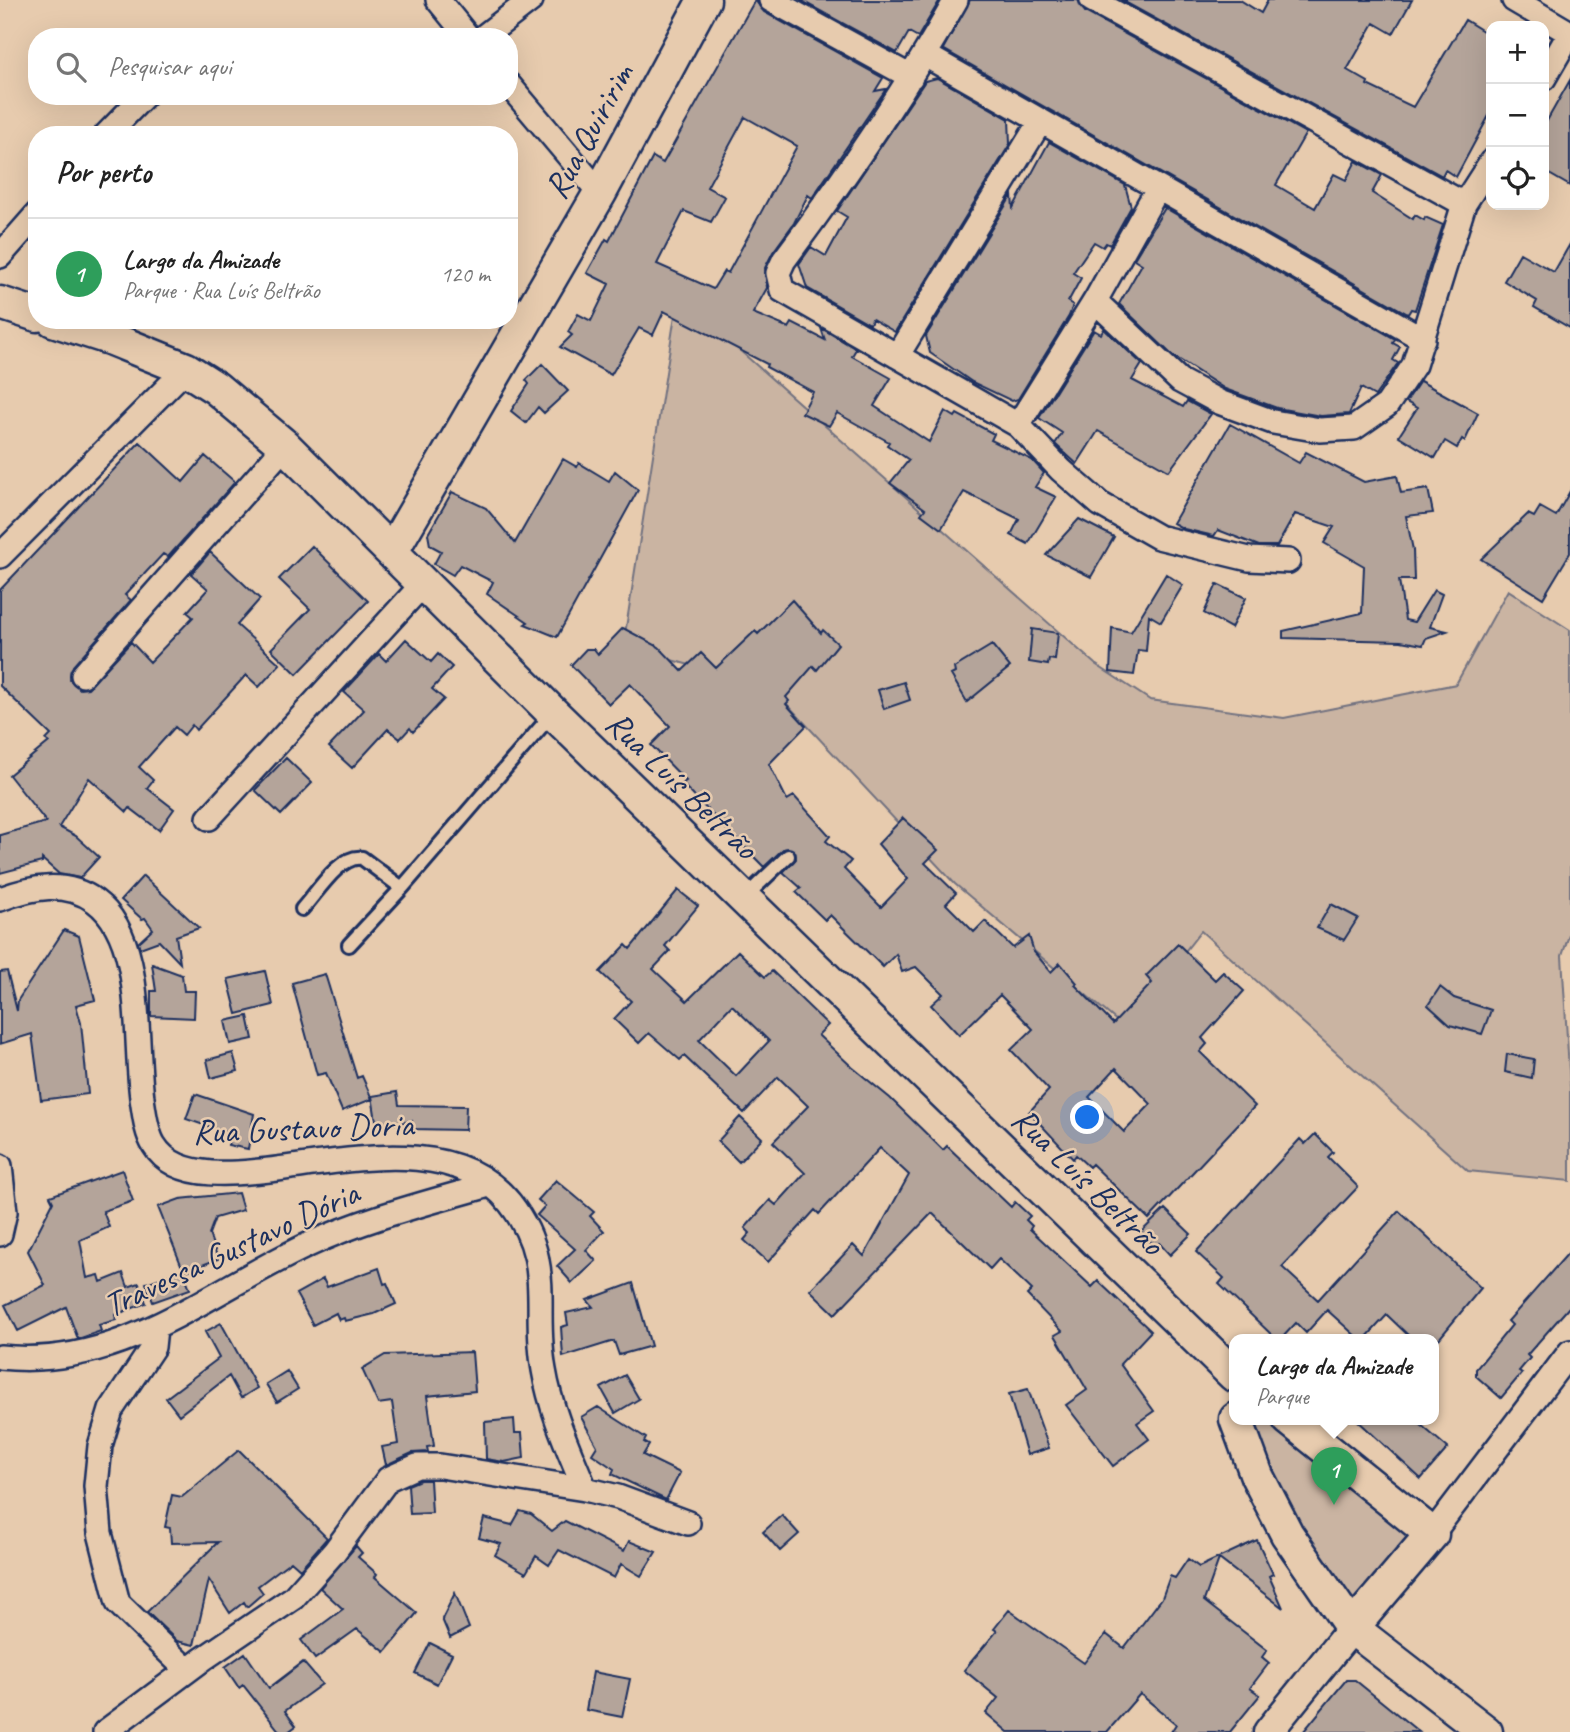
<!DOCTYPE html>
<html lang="pt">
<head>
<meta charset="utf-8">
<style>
	:root { --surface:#fff; --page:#f6f6f6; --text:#222; --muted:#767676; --line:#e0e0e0; --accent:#1b2f5e }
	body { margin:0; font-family:Caveat,sans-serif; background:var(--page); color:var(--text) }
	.controls { position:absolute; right:21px; top:21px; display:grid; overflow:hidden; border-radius:14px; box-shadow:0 7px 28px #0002 }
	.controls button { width:63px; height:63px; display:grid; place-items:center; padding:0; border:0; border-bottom:2px solid var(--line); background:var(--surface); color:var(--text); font:35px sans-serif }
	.you { position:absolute; left:1088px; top:1118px; width:24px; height:24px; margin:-18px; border:5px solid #fff; border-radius:50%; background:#1a73e8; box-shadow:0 0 0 10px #1a73e833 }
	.badge { display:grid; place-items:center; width:46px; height:46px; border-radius:50%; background:var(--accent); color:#fff; font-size:23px; font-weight:700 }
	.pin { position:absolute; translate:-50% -58px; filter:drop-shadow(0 2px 4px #0008) }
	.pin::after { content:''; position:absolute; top:37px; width:24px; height:21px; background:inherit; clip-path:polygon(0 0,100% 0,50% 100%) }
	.popup { position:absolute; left:1229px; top:1334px; width:210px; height:91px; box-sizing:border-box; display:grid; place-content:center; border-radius:14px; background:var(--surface); filter:drop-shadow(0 2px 5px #0005); font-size:23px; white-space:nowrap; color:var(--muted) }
	.popup b { font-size:26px; color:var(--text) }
	.popup::after { content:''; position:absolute; left:50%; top:100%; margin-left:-14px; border:14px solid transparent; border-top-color:var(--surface) }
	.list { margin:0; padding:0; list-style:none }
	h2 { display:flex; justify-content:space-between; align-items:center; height:91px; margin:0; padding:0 28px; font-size:30px }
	h2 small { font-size:23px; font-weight:400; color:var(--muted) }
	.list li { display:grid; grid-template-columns:46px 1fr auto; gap:21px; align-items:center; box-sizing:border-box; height:112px; padding:0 28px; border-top:2px solid var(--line) }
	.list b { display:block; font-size:26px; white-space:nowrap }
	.list p { margin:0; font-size:23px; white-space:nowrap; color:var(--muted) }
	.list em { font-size:23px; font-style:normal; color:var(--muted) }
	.icon { flex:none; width:38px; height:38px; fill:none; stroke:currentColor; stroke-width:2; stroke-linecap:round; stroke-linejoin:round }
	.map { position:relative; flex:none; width:1570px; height:1732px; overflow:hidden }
	.search { position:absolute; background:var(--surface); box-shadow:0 7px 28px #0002; left:28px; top:28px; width:490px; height:77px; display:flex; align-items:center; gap:18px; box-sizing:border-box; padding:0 24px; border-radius:28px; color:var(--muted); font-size:26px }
	.panel { position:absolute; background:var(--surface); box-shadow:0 7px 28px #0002; left:28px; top:126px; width:490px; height:203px; border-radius:28px }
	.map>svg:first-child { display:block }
	.green { fill:#cab4a2; stroke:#727280; stroke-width:2 }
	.building { fill:#b4a49a; stroke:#1b2f5e; stroke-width:2; fill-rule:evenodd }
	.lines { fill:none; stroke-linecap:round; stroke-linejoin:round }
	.service-casing { stroke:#1b2f5e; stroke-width:18 }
	.minor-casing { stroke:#1b2f5e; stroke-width:28 }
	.tertiary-casing { stroke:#1b2f5e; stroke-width:33 }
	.secondary-casing { stroke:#1b2f5e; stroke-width:37 }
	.service { stroke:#e7cbae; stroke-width:12 }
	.minor { stroke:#e7cbae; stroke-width:23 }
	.tertiary { stroke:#e7cbae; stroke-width:28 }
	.secondary { stroke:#e7cbae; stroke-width:32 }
	.labels { text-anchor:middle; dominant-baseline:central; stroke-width:5; stroke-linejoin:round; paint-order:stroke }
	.street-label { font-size:35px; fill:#1b2f5e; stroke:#e7cbae }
</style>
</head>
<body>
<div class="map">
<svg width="1570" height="1732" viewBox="0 0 1570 1732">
	<rect width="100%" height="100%" fill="#e7cbae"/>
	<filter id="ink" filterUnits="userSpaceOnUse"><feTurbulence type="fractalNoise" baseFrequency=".0143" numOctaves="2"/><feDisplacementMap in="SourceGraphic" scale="14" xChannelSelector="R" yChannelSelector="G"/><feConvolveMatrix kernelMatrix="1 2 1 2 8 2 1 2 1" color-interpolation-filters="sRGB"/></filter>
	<g filter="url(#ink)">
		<!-- green -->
		<path class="green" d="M678,296L1095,664L1150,700L1284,718L1456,684L1508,590L1570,630V932L1562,956L1570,1087V1181L1468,1171L1201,931L1125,1028L955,884L771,687L623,647Z
			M1236,1419H1289L1432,1534L1352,1628Z"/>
		<!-- building -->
		<path class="building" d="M755,0L764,12L883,78L875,91L886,89L812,198L808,195L794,223L773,252L765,268L767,288L753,313L789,328L792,323L825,340L821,328L856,349L852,356L891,378L874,406L929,442L945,411L955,417L957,414L994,434L991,440L1032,460L1044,473L1035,487L1056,497L1028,544L1011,535L1019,519L964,492L941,529L921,514L925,509L890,483L909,460L887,445L889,442L837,413L829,426L802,413L813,392L766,367L767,364L664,311L653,335L639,328L611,375L560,347L572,335L568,332L578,314L591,321L609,284L587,273L606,239L609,241L653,157L663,163ZM745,117L797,146L728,273L724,271L713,289L657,264L684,211L711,222L725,197L707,187Z
			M800,0H940L918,37L909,32L897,53Z
			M970,0H1078L1085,12L1306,133L1276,185L1315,208L1334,174L1346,180L1356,161L1382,175L1372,193L1413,219L1415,215L1424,220L1425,217L1443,225L1415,310L1411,309L1408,314L943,49Z
			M1121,0H1240L1261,13L1268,0H1412L1393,34L1374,23L1347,70L1368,82L1367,85L1413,107L1465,20L1491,36V112L1456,177L1445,170L1442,176Z
			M937,78L1009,119L1010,144L895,332L872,319L870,324L807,288L799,264L811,247L826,256L847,217L837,211L925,81Z
			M1570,80V186L1544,171V126Z
			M1049,142L1125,185L1131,207L1110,245L1106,243L1103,247L1094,242L1073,273L1081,278L1068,302L1073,305L1069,316L1018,399L1012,401L972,382L930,353L926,336L1012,195L1013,208Z
			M1165,208L1395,339L1393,343L1400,347L1393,360L1398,363L1375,396L1361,388L1349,414L1321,416L1277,408L1225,389L1172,355L1119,304L1142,264L1134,259Z
			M1570,244V328L1534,307L1537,301L1504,281L1520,253L1554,272Z
			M1104,329L1142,364L1132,380L1183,407L1187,401L1211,414L1169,471L1098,431L1077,464L1055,444L1062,433L1039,418L1094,330L1101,334Z
			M542,364L568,391L544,413L538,407L526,423L511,411L529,384L526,380Z
			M1420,381L1478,413L1465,441L1462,439L1457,448L1445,441L1435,458L1399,436L1417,408L1406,402Z
			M1230,424L1299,463L1306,452L1364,482L1397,476L1401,493L1428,489L1433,513L1406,516L1413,550L1414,580H1399L1405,620L1414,622L1434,590L1442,594L1430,627L1447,631L1426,638L1423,645L1401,641L1283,638V631L1362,613L1364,566L1324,543L1334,527L1295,514L1277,546H1259L1218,530L1214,536L1184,529L1173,523Z
			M140,442L183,482L205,456L235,482L168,557L163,554L125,595L131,600L73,666L70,680L80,689L88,688L131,642L150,662L193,617L187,612L208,589L191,574L210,552L260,599L237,625L280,664L259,687L246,675L196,730L192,725L184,735L175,727L139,767L153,780L147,788L174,809L159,830L130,808L127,812L89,778L59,827L76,836L99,857L80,878L59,874L42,859V862L0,873V835L46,822L9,775L49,742L46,740L51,735L0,686V590Z
			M563,459L577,467L579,463L609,481L615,471L638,490L557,637L525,624L528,622L487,594L493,582L460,565L453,575L434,564L441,551L430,545L428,534L452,492L486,508L515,543Z
			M1570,491V553L1543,598L1481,559L1528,514L1534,517L1540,507L1556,516Z
			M1079,519L1114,537L1091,577L1046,555Z
			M312,546L368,601L297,674L271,649L310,609L279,579Z
			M1166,574L1183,585L1161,622L1149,615L1146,651L1138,650L1134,675L1110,672L1112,628L1131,632Z
			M1217,584L1246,598L1231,628L1204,613Z
			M792,600L821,633L823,630L838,644L817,670L813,666L786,697L789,701L786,704L806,726L769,764L787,800L794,796L830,836L826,841L851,861L844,869L881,907L908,879L878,844L903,818L938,850L925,863L956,893L946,904L974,932L985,921L1013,948L1029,936L1034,952L1051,972L1060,963L1077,983L1075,985L1113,1024L1152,983L1146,976L1178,944L1215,980L1223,972L1244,991L1202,1038L1207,1044L1200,1052L1255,1106L1149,1219L1092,1164L1089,1167L1076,1155L1073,1159L1029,1112L1049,1090L1011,1050L1033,1029L1000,995L959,1035L931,1005L943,994L916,967L902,972L896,954L883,967L830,915L825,920L796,892L801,888L783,872L796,859L794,850L783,849L764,867L682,784L686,781L651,745L670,726L630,684L609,704L571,665L586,649H594L598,654L623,628L659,647L682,671L701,653L716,668L755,631L758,634ZM1116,1068L1151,1104L1124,1132L1089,1097Z
			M1032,629L1058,633L1055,660L1049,659L1048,665L1029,662Z
			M406,639L431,662L438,654L452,667L432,689L444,699L413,732L410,728L400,739L388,729L352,768L329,747L364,710L344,692L379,654L386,661Z
			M992,645L1010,667L967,702L951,675L955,673L954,668Z
			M904,682L910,700L884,709L878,690Z
			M286,758L312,783L281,815L255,790Z
			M143,876L199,928L176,936L180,963L159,941L140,948L138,943L153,929L145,918L142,919L121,900Z
			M678,890L698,906L665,946L670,951L653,969L687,1001L738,951L765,977L772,971L828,1025L818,1035L852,1067L890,1098L943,1150L947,1146L1011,1207L1015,1202L1030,1216L1026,1220L1032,1226L1030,1229L1092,1287L1098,1281L1151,1331L1120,1364L1154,1411L1137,1423L1149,1439L1113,1466L1066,1405L1087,1390L1055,1335L1062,1331L1027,1295L1032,1290L999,1259L990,1269L932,1213L835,1314L810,1290L853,1245L864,1256L909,1175L880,1148L819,1214L815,1210L768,1262L744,1240L750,1233L745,1228L770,1200L776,1205L805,1173L773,1142L808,1106L778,1077L744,1113L684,1056L680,1060L649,1033L639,1043L614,1019L631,1001L600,972L626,945L630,949ZM732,1005L769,1041L736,1076L699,1040Z
			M1331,904L1358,918L1344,940L1317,928Z
			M64,930L79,936L95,1000L76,1005L81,1023L88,1094L41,1100L32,1034L0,1044V972L7,971L17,1011L18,1000Z
			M152,964L182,975L184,991H195L194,1018L151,1016V991H156Z
			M265,971L273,1005L237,1014L228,979Z
			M325,974L357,1078L362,1076L372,1099L342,1111L326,1073L317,1075L292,983Z
			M1440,987L1454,998L1491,1010L1482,1034L1450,1025L1428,1005Z
			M248,1016L253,1039L230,1044L225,1021Z
			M233,1053L238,1071L211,1078L207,1060Z
			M1507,1054L1534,1059L1532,1078L1505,1072Z
			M397,1092L399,1105L466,1106L465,1130L412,1129V1121L377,1127L372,1096Z
			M195,1094L254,1114L248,1149L228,1145L230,1134L186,1119Z
			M740,1117L762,1138L739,1162L718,1141Z
			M1315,1134L1333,1152L1328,1157L1358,1187L1282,1267L1318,1300L1399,1211L1481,1288L1439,1339H1412L1387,1315L1365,1339H1359L1327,1310L1306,1333L1296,1323L1281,1339H1276L1219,1284L1224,1278L1196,1252L1300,1139L1305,1144Z
			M122,1170L133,1201L103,1211L109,1227L80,1240L87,1278L99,1275L101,1282L123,1273L128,1287L139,1283L146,1303L115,1315L116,1320L99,1325L101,1331L81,1338L78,1339L66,1307L18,1331L5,1305L45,1285L28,1251L53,1202L50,1196Z
			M556,1180L594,1212L590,1216L604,1231L586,1250L596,1261L572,1283L557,1266L575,1249L537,1215L545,1206L538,1200Z
			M238,1193L243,1210L215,1218L209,1234L218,1259L184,1272L158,1207L180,1199Z
			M1165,1209L1191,1234L1170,1255L1159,1243L1155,1247L1141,1232Z
			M1570,1251V1306L1527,1355L1530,1358L1519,1371L1522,1373L1501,1398L1476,1376V1369L1512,1325L1508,1321Z
			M379,1268L384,1284L387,1283L396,1304L374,1314L345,1321L344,1318L339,1320L336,1313L313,1325L296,1294L323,1279L327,1287Z
			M183,1270L190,1289L153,1302L146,1283Z
			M633,1283L651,1346L619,1355L614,1341L563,1357L561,1327L568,1325L566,1313L593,1307L587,1300Z
			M221,1323L257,1388L241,1398L229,1376L179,1415L166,1398L219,1358L205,1332Z
			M472,1352L475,1391L427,1396L434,1446L427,1447L428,1452L412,1453L386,1465L382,1447L398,1444L392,1402L378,1404L362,1369L385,1355Z
			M287,1371L298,1389L277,1402L266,1384Z
			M625,1375L639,1399L615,1413L601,1388Z
			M1028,1389L1049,1448L1027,1455L1009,1394Z
			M598,1407L646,1438L644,1442L649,1445L643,1455L680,1473L666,1500L612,1474L614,1469L592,1454L597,1446L581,1417Z
			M514,1419L515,1433H522L524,1458L504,1462L486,1459L485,1422Z
			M1356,1419H1414L1448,1448L1421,1479Z
			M239,1450L327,1538L300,1569L291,1561L258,1586L263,1593L247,1607L244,1602L230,1613L209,1580L194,1645L177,1641L147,1612L218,1542L171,1543L170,1528L165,1527L172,1495L182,1497Z
			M420,1480H430L432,1513L410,1514L408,1485Z
			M520,1511L531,1514L552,1531L565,1521L624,1551L629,1541L656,1552L641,1576L621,1564L614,1578L559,1550L549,1565L536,1556L526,1573L495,1555L501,1544L479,1538L484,1518L512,1525Z
			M782,1515L799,1534L780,1551L763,1532Z
			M1257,1540L1273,1574L1269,1576L1283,1608L1219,1559L1204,1601L1267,1650L1262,1657L1269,1663L1250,1688L1260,1695L1230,1732H1171L1176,1724L1140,1694L1107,1732H1008L986,1713L998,1698L964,1670L997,1631L994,1629L1009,1610L1084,1663L1106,1634L1124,1648L1162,1598L1170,1576L1175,1578L1188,1559L1199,1567Z
			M356,1546L362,1553L358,1557L377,1574L375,1577L417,1613L385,1652L357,1629L315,1659L301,1640L343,1609L320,1588Z
			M455,1593L469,1628L450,1638L442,1619Z
			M430,1643L452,1654L437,1684L415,1673Z
			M245,1653L269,1688L303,1662L322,1684L285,1711L296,1726L288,1732H280L243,1685L239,1688L225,1667Z
			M593,1672L630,1679L622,1717L586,1710Z
			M1346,1680H1355L1419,1732H1303Z"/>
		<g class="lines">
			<!-- service casing -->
			<g class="service-casing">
				<path id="service" d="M744,898L788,856
					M302,909C317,893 339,855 362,858L402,888L553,713
					M349,945L402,888"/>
			</g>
			<!-- minor casing -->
			<g class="minor-casing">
				<path id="minor" d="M438,0L468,37
					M771,0L911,77
					M956,0C905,91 846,177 784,260L778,273L782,290L1018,425L1061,470L1100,504L1158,537L1249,559L1288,561
					M1092,0L1464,204
					M1514,0L1570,33
					M483,37L531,0
					M925,55L1423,339
					M1544,78L1570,33
					M509,85L600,193
					M106,135L144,96
					M0,256L37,214
					M1095,301L1180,381L1219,402L1273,422L1320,430L1354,428L1387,405L1414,365L1464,204L1491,162
					M897,356L1040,122
					M1018,425L1095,301L1157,190
					M0,556L186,369
					M83,675L285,446
					M209,818L423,584
					M0,899C32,887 66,880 95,901C147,939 133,1044 143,1105C145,1118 147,1134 154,1145C203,1227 423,1093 510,1203C556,1262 532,1306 544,1370C551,1412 569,1450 585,1489L440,1466H417L388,1479L334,1552L293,1598L203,1659L105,1732
					M0,1166L5,1212L0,1234
					M155,1328L153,1347L111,1410L100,1446L96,1486L100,1533L118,1603L187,1670
					M0,1357C121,1370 205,1293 308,1245C366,1218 427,1203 489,1185
					M585,1489L618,1497L688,1523
					M1432,1534L1570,1352"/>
			</g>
			<!-- tertiary casing -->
			<g class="tertiary-casing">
				<path id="tertiary" d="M1268,1732L1352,1628"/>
			</g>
			<!-- secondary casing -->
			<g class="secondary-casing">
				<path id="secondary" d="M0,303L37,315
					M53,320L112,339L186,369L216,388L285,446L553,713L1234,1375
					M392,551L600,193L704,0
					M1236,1419L1257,1476L1287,1534L1352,1628L1486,1732
					M1289,1419L1432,1534L1352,1628"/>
			</g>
			<!-- service -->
			<use href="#service" class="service"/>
			<!-- minor -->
			<use href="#minor" class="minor"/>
			<!-- tertiary -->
			<use href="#tertiary" class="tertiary"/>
			<!-- secondary -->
			<use href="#secondary" class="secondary"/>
		</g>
	</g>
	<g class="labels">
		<!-- street labels -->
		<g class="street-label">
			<text transform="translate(589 131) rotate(-61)">Rua Quiririm</text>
			<text transform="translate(682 785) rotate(44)">Rua Luís Beltrão</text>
			<text transform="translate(303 1128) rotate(-2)">Rua Gustavo Doria</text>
			<text transform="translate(1088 1181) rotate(44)">Rua Luís Beltrão</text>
			<text transform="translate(231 1249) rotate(-25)">Travessa Gustavo Dória</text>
		</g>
	</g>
</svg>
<div class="controls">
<button>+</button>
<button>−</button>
<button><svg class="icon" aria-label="locate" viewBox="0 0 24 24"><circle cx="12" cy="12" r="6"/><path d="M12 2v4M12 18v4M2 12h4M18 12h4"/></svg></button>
</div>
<div class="you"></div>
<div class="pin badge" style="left:1334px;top:1505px;background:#2e9e5b">1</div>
<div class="popup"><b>Largo da Amizade</b>Parque</div>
<div class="search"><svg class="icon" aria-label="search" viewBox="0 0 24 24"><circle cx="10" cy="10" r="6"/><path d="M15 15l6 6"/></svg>Pesquisar aqui</div>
<section class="panel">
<h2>Por perto<small></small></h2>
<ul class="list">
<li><span class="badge" style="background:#2e9e5b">1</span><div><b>Largo da Amizade</b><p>Parque · Rua Luís Beltrão</p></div><em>120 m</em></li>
</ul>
</section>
</div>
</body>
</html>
